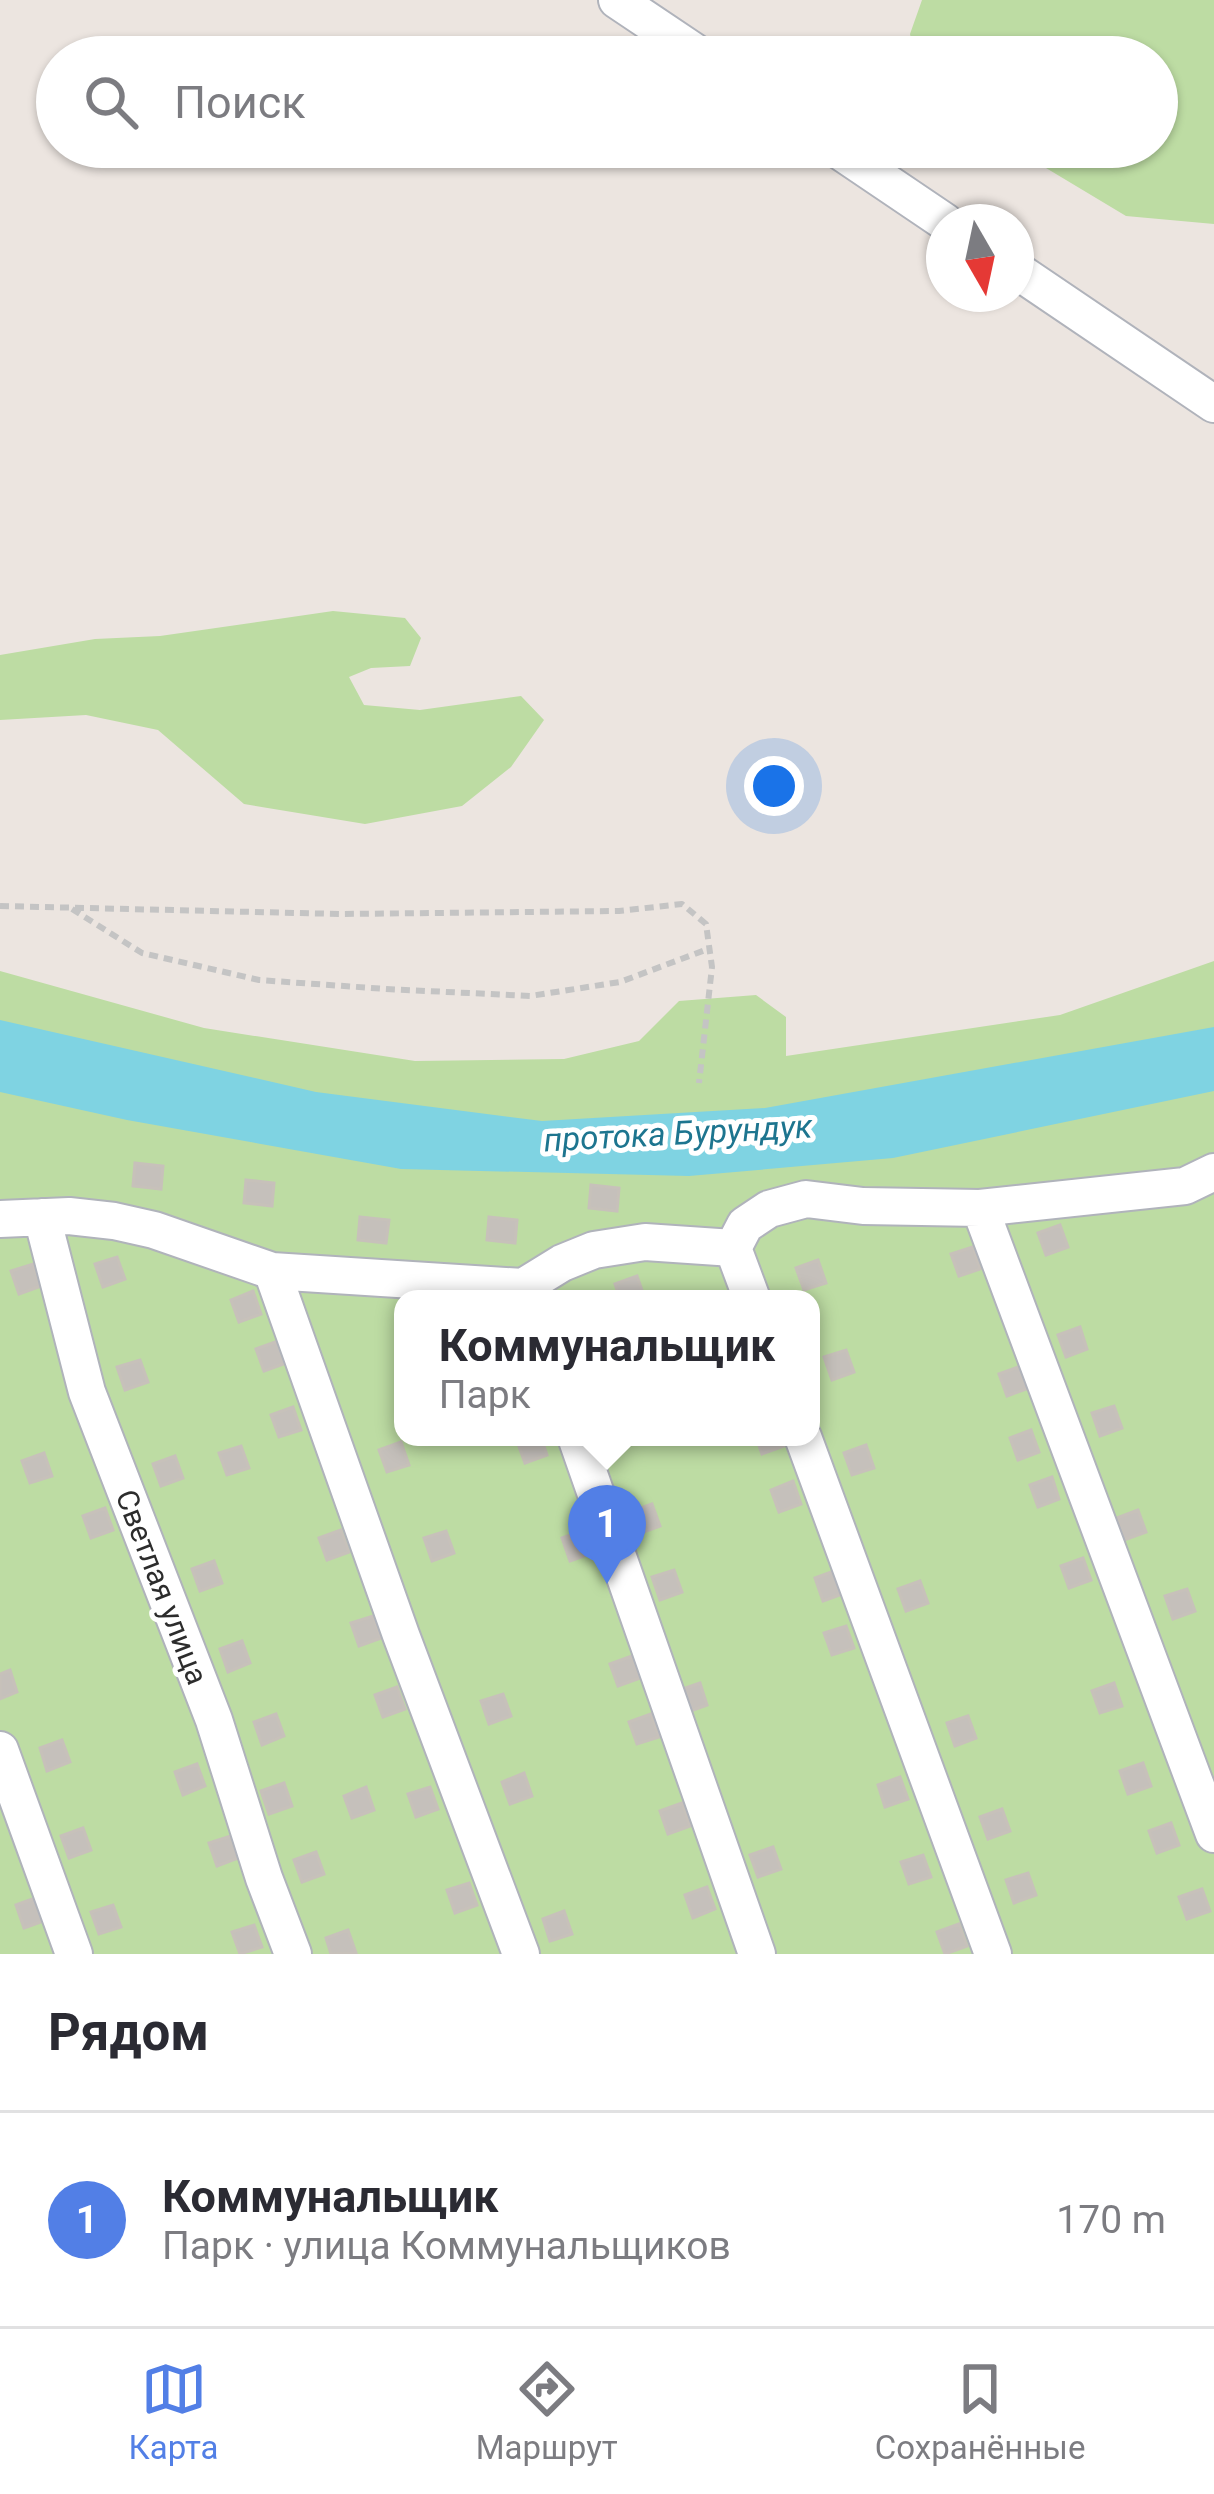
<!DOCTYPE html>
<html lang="ru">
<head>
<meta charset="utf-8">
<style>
	:root { --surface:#fff; --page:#f7f7f7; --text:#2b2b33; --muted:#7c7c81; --line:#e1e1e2; --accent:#527fe6 }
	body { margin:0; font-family:Roboto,sans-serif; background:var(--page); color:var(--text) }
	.compass { position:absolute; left:926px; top:204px; width:108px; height:108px; border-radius:50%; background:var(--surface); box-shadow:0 3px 9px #0004; rotate:171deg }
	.you { position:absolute; left:774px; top:786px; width:42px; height:42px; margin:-30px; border:9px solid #fff; border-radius:50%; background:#1a73e8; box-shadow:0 0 0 18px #1a73e833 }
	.badge { display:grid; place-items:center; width:78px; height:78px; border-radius:50%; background:var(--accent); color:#fff; font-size:39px; font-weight:700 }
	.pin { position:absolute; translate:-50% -99px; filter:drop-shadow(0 3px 6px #0008) }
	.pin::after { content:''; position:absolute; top:63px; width:42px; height:36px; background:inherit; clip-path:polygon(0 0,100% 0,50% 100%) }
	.popup { position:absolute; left:394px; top:1290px; width:426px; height:156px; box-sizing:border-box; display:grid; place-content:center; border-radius:24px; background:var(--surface); filter:drop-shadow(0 3px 9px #0005); font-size:39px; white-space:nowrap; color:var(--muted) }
	.popup b { font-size:45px; color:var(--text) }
	.popup::after { content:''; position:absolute; left:50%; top:100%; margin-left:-24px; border:24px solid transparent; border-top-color:var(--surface) }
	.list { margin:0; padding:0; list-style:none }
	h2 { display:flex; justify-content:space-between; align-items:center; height:156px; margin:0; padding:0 48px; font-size:51px }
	h2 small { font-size:39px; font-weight:400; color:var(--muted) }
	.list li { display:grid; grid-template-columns:78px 1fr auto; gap:36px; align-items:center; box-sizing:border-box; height:216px; padding:0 48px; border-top:3px solid var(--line) }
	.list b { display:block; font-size:45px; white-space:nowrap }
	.list p { margin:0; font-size:39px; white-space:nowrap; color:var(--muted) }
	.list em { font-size:39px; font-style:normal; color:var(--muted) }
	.icon { flex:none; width:66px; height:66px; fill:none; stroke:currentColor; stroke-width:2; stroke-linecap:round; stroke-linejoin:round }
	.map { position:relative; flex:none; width:1214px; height:1954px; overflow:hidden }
	.search { position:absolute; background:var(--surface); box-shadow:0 3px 9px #0004; left:36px; right:36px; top:36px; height:132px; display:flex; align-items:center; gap:30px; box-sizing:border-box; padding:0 42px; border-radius:66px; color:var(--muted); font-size:45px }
	.sheet { height:372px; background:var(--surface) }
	nav { display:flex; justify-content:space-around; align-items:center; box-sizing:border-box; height:168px; border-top:3px solid var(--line); background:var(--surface); font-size:33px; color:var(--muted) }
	nav a { display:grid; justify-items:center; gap:6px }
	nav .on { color:var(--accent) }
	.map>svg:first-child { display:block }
	.green { fill:#bddca3; fill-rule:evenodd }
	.water { fill:#7fd3e2 }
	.building { fill:#c5c0bb; stroke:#c7c1ba; stroke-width:3 }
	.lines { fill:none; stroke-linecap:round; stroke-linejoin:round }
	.minor-casing { stroke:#b0b3bb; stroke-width:40 }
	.path { stroke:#c4c4c4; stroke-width:6; stroke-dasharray:9 6; stroke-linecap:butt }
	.minor { stroke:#fff; stroke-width:36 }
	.labels { text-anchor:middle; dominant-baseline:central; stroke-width:10; stroke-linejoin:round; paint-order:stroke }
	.street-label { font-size:30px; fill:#2c2c2c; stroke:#fff }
	.water-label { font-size:33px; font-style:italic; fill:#1d758f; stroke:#fff }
</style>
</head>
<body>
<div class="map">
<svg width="1214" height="1954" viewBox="0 0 1214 1954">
	<rect width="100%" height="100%" fill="#ece5e0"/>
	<!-- green -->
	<path class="green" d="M922,0H1214V224L1126,216L1011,147H1157V57H915L910,34Z
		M333,611L405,618L421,638L410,666L371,668L349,677L364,705L420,710L521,696L544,720L511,767L462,806L365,824L244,804L158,730L86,715L0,720V655L95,639L160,636Z
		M1214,961V1954H0V971L204,1028L415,1061L564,1059L639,1041L679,1001L756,995L786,1017V1056L1060,1015ZM403,1299H811V1437H403Z"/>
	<!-- water -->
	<path class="water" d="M0,1020L316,1092L542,1121L765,1108L1214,1027V1091L893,1158L689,1176L401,1169L127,1120L0,1092Z"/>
	<!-- building -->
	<path class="building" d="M135,1163L163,1166L161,1189L133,1186Z
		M246,1180L274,1183L272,1206L244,1203Z
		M591,1185L619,1188L617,1211L589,1208Z
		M360,1217L389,1220L386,1243L358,1240Z
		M489,1217L517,1220L515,1243L487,1240Z
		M1060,1225L1068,1247L1046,1255L1038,1233Z
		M973,1247L980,1269L959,1276L951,1254Z
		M117,1257L125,1279L103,1287L95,1264Z
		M818,1260L826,1283L804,1290L796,1268Z
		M33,1264L41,1286L19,1294L11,1271Z
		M637,1276L645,1299H620L615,1284Z
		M253,1291L261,1314L239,1322L231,1300Z
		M1080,1327L1087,1349L1066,1357L1058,1335Z
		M278,1341L286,1363L264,1371L256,1349Z
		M846,1350L854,1372L832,1380L824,1357Z
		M140,1360L148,1382L125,1390L117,1367Z
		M1021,1366L1029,1388L1007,1396L999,1374Z
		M1114,1406L1122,1428L1100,1436L1092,1413Z
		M293,1407L301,1430L279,1437L271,1415Z
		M1031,1430L1039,1452L1018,1460L1010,1438Z
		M527,1437H541L547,1455L525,1463L517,1441Z
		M589,1437H614L618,1447L596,1455Z
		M756,1437H781L784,1446L762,1454Z
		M401,1442L409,1465L387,1472L379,1450Z
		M866,1445L874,1468L852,1475L844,1453Z
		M241,1446L249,1468L227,1475L219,1453Z
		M44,1453L52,1476L30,1483L22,1461Z
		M175,1456L183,1478L161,1486L153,1464Z
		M1052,1477L1059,1499L1038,1507L1030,1485Z
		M793,1481L801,1504L779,1512L771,1490Z
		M652,1504L660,1526L638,1534L630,1512Z
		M105,1508L113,1530L91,1538L83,1516Z
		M1138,1510L1146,1532L1124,1540L1117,1518Z
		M341,1530L349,1552L327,1560L319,1538Z
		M584,1530L592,1553L570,1561L562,1538Z
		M446,1531L454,1553L432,1561L424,1538Z
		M1083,1558L1091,1580L1069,1588L1061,1566Z
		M214,1561L222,1583L200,1591L192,1569Z
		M674,1570L682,1592L660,1600L652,1577Z
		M837,1570L845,1593L823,1601L815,1578Z
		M920,1581L928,1603L906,1611L898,1589Z
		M1187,1589L1195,1611L1173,1619L1165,1596Z
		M373,1616L381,1638L359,1646L351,1623Z
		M846,1626L854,1648L832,1655L824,1633Z
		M242,1641L250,1663L228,1672L220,1649Z
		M632,1656L640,1678L618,1686L610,1664Z
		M10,1670L17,1692L0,1699V1674Z
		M700,1683L707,1705L685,1713L677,1691Z
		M1114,1683L1122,1706L1100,1713L1092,1691Z
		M397,1687L405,1709L383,1717L375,1695Z
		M503,1694L511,1716L489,1724L481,1701Z
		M276,1714L284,1736L262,1745L254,1722Z
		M651,1714L659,1737L637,1744L629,1722Z
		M968,1716L976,1738L955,1746L947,1723Z
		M62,1740L70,1762L47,1771L40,1748Z
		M1143,1763L1151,1786L1128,1794L1120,1771Z
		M197,1764L205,1786L183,1795L175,1772Z
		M524,1773L532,1796L510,1804L502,1782Z
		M900,1777L908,1799L885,1807L878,1785Z
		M284,1783L292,1806L269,1814L261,1791Z
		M366,1787L374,1810L352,1818L344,1796Z
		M430,1787L438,1809L416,1817L408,1794Z
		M682,1803L690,1826L668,1834L660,1811Z
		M1002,1809L1010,1831L988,1839L980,1817Z
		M1171,1823L1179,1845L1157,1853L1149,1831Z
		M83,1828L91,1850L69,1858L61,1836Z
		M231,1836L238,1858L217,1866L209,1843Z
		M773,1847L781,1869L758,1877L750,1855Z
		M316,1852L324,1874L302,1882L294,1860Z
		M923,1855L931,1877L909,1884L901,1862Z
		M1028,1873L1036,1895L1014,1903L1006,1880Z
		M469,1883L477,1905L455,1913L447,1890Z
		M707,1887L715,1909L693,1918L685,1895Z
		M1202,1889L1210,1911L1187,1919L1179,1897Z
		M38,1897L46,1920L24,1928L16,1905Z
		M113,1905L121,1927L99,1934L91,1912Z
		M564,1911L572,1934L550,1941L543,1919Z
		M959,1924L967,1946L945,1954L937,1932Z
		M254,1925L262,1947L240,1954L232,1932Z
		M348,1930L356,1953L331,1954L326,1938Z"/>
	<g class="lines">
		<!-- minor casing -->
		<g class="minor-casing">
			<path id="minor" d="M617,0L702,57
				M834,147L945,222
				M1016,270L1214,404
				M980,1208L1214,1834
				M42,1217L87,1392L214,1720L264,1878L293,1954
				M0,1219L69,1216L114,1221L154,1230L272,1271L523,1287L562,1263L594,1250L645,1242L733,1248L745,1225L769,1209L806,1199L863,1206L980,1208L1185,1186L1214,1172
				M733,1248L752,1299
				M272,1271L401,1635L521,1954
				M576,1437L757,1954
				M803,1437L993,1954
				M0,1750L74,1954"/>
		</g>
		<!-- path -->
		<path class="path" d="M0,906L341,914L619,911L682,904L706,924L712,967L699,1083
			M72,909L142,953L259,980L386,989L530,996L620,982L708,949"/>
		<!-- minor -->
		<use href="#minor" class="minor"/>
	</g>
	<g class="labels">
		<!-- street labels -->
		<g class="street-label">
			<text transform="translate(162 1587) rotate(69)">Светлая улица</text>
		</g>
		<!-- water labels -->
		<g class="water-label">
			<text transform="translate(678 1133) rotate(-3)">протока Бурундук</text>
		</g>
	</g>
</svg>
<svg class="compass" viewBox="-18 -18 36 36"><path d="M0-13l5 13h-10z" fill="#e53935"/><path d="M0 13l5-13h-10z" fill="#7c7c81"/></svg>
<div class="you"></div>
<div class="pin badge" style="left:607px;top:1584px">1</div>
<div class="popup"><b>Коммунальщик</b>Парк</div>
<div class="search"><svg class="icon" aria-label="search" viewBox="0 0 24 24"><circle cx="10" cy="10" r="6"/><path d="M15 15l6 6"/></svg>Поиск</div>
</div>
<section class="sheet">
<h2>Рядом<small></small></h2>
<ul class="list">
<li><span class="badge">1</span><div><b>Коммунальщик</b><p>Парк · улица Коммунальщиков</p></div><em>170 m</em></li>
</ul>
</section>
<nav>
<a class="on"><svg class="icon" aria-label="map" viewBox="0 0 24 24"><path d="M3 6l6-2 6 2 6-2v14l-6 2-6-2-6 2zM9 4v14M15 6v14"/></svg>Карта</a>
<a><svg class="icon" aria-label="directions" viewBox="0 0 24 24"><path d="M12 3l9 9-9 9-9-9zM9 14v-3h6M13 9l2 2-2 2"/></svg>Маршрут</a>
<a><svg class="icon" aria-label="saved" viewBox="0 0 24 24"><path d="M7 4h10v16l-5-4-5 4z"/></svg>Сохранённые</a>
</nav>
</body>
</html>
